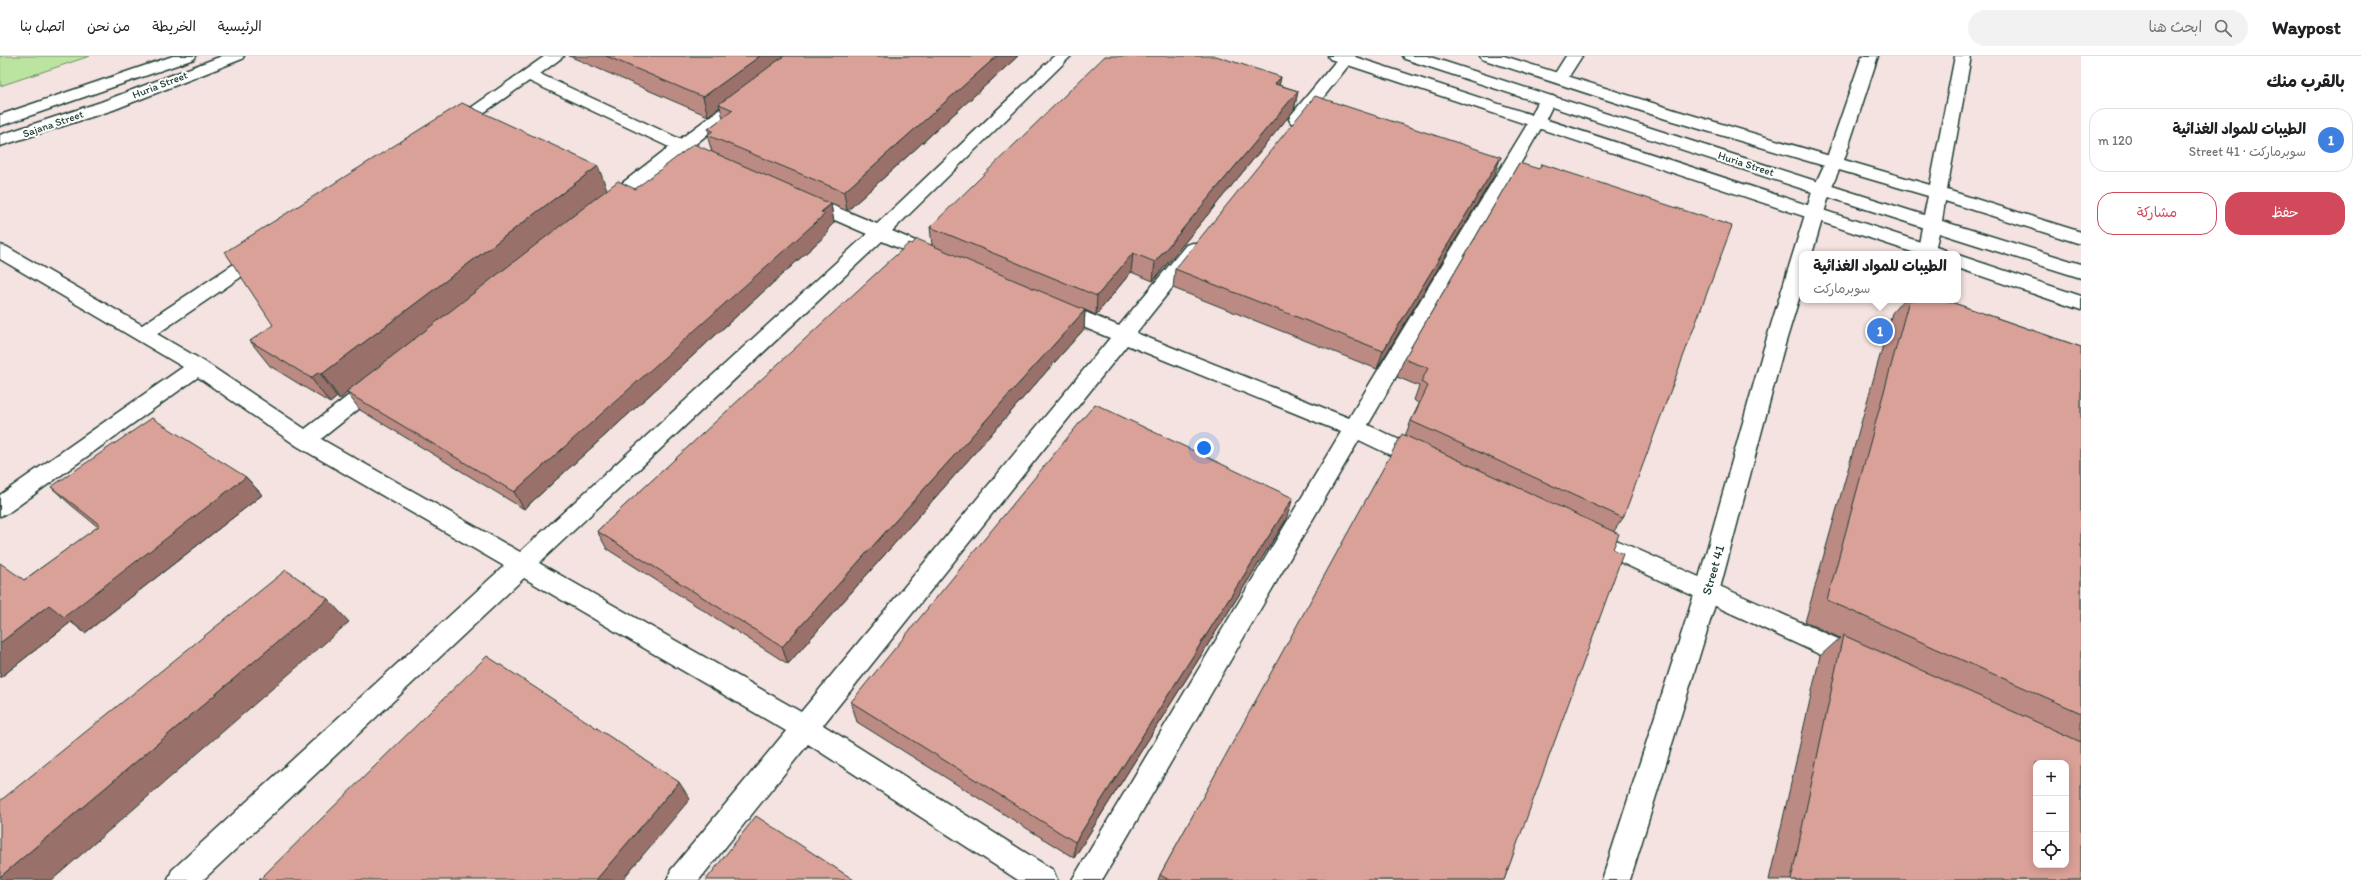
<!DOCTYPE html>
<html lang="ar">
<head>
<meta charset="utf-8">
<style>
	:root { --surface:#fff; --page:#f2f2f2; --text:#202124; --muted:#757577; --line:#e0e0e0; --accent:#d1495b }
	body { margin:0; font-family:Itim,"Playpen Sans Arabic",sans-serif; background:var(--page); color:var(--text); direction:rtl }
	.controls { position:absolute; right:12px; bottom:12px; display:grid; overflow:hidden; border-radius:8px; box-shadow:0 2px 10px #0003 }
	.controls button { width:36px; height:36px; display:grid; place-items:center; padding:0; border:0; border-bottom:1px solid var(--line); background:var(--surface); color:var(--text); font:20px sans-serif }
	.you { position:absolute; left:1204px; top:392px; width:14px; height:14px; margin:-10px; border:3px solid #fff; border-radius:50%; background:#1a73e8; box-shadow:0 0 0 6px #1a73e833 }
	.badge { display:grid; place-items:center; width:26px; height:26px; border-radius:50%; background:var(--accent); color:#fff; font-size:13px; font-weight:700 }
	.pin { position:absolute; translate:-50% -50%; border:2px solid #fff; box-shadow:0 1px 4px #0006 }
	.popup { position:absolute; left:1799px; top:195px; width:162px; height:52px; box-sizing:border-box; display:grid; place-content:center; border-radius:8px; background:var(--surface); filter:drop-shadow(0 1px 3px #0005); font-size:13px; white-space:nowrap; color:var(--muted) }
	.popup b { font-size:15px; color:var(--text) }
	.popup::after { content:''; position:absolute; left:50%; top:100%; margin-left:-8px; border:8px solid transparent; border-top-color:var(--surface) }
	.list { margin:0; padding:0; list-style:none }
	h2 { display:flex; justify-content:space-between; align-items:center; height:52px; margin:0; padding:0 16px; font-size:17px }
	h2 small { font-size:13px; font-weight:400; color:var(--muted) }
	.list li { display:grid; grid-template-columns:26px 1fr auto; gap:12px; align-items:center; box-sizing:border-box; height:64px; margin:0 8px 8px; padding:0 8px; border:1px solid var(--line); border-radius:16px }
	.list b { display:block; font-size:15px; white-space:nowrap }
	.list p { margin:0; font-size:13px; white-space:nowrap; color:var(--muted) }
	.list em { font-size:13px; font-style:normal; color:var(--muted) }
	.actions { display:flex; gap:8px; padding:12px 16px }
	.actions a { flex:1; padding:9px 0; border:1px solid var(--accent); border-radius:16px; text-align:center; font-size:14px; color:var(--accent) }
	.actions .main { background:var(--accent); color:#fff }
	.icon { flex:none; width:22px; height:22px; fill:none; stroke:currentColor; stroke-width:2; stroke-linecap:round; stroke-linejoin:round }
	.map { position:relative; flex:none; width:2081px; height:824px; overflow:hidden; direction:ltr }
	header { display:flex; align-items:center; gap:24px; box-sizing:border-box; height:56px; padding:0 20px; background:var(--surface); border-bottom:1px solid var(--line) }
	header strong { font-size:19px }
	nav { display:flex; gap:22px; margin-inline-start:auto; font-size:14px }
	.search { width:280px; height:36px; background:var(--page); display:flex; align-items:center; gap:10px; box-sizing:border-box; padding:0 14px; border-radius:22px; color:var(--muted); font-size:15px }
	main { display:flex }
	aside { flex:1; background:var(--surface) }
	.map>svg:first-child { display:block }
	.green { fill:#bbe4a0; stroke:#6d906a }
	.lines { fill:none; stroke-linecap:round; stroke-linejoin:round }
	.minor-casing { stroke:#1f3d34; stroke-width:3 }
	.tertiary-casing { stroke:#1f3d34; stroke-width:3 }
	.secondary-casing { stroke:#1f3d34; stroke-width:3 }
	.primary-casing { stroke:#1f3d34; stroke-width:3 }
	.minor { fill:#fff; fill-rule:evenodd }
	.tertiary { fill:#fff; fill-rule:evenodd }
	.secondary { fill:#fff; fill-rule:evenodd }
	.primary { fill:#fff; fill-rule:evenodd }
	.wall { fill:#bb8a83; stroke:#1f3d34 }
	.shaded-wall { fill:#99716a; stroke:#1f3d34 }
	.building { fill:#daa198; stroke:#1f3d34; fill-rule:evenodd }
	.labels { text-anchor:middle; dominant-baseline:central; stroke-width:4; stroke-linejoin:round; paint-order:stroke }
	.far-street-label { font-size:11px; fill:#1f3d34; stroke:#fff }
	.street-label { font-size:13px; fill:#1f3d34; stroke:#fff }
</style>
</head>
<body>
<header>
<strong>Waypost</strong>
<div class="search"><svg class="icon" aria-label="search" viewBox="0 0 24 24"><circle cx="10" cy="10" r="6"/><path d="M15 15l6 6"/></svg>ابحث هنا</div>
<nav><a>الرئيسية</a><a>الخريطة</a><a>من نحن</a><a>اتصل بنا</a></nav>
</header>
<main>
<aside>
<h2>بالقرب منك<small></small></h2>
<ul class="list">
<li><span class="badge" style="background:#3f7fe0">1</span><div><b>الطيبات للمواد الغذائية</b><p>سوبرماركت · Street 41</p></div><em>120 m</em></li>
</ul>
<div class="actions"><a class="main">حفظ</a><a>مشاركة</a></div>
</aside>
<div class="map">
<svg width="2081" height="824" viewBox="0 0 2081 824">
	<rect width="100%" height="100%" fill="#f4e3e0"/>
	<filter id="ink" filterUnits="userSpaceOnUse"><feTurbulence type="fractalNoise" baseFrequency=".025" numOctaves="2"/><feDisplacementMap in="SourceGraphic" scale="8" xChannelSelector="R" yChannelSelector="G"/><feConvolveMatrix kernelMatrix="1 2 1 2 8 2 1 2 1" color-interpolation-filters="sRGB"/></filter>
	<g filter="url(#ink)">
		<!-- green -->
		<path class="green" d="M0,0H90L0,30Z"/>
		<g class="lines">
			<!-- minor casing -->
			<g class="minor-casing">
				<path id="minor" d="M545,0H564L540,18L680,83L740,38H752L754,41L693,90L720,102L723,106L720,110H708L683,98L611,153L605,155L599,153L596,149L599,145L669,91L529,25L459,74H447L445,70Z
					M1054,0H1071L892,175L941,196L943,200L941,204L934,206L927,204L882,185L539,507L801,656L1110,282L1049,257L1046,252L1049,247L1056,245L1063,247L1119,270L1186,189L1193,187L1200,189L1202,193L1200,197L1136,277L1349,362L1528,67L1539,44L1541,40H1553L1555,44L1544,67L1368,369L1429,398L1432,404L1429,410L1421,413L1413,410L1359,384L1102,824H1072L1341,376L1127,289L823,669L1053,814L1057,824H1018L808,688L699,824H667L671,814L786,675L524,522L203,824H168L172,814L504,510L297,390L198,321L8,457L0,460V439L183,311L0,203V189L7,191L142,269L255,194L262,192L269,194L271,198L269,202L157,278L205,306L305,373L370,323L377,320L384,323L387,328L384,333L321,383L520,496L867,178L798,148L795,144L798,140L804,138L810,140L877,168Z
					M1340,0H1356L1303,67H1291L1289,63L1291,59Z
					M1566,0H1582L1566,25H1554L1552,22Z
					M1587,471L1865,595L1868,603L1865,611L1856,614L1847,611L1579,487L1575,480L1579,473Z"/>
			</g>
			<!-- tertiary casing -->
			<g class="tertiary-casing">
				<path id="tertiary" d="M1328,0H1352L1945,194L1947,198H1918L1330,3Z
					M1958,199L2081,240V254L1958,212Z"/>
			</g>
			<!-- secondary casing -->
			<g class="secondary-casing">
				<path id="secondary" d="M173,0H196L194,3L0,70V59Z
					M222,0H244L242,3L113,54L0,90V79L101,46Z
					M1403,0H1427L1828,129L1831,133L1812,198H1802V233L1783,295L1719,536L1630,824H1602L1695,536L1763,295L1812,136L1405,3Z
					M1480,0H1504L1678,55L1840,103L1843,107L1840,111H1828L1666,63L1482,3Z"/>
			</g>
			<!-- primary casing -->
			<g class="primary-casing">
				<path id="primary" d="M1862,0H1878L1844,104L1930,129L1955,0H1971L1947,134L2081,176V188L1945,145L1942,165L2081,208V222L1939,177L1934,198H1920L1918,194L1922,171L1816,137L1813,133L1825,107ZM1839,114L1928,140L1924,159L1832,130Z"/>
			</g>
			<!-- minor -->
			<use href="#minor" class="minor"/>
			<!-- tertiary -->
			<use href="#tertiary" class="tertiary"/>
			<!-- secondary -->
			<use href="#secondary" class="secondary"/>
			<!-- primary -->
			<use href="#primary" class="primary"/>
		</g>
		<!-- wall -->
		<path class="wall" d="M569,0H1018L847,155L831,148L834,167L828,173V177L524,453L360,354L347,337L340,343L337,341L330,347L270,310L250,285L607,134L635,133L712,96L707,79L709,77L708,73L723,62L720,51L708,60Z
			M1281,21L1279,29L1298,35L1294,54L1153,225L1131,216L1096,259L1085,254L1084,273L788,608L607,493L597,475L912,188L932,189L930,171Z
			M1519,107L1623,462L1614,475L1613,493L1504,824H1158L1160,819L1405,380L1411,365L1419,348L1414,344L1419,330L1397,321L1404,303Z
			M1494,120L1377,313L1173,232L1175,213Z
			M1903,244H1945L2081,291V824H1769L1820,600L1840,582L1805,566L1892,257Z
			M246,421L262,439L85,577L71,566L1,621L24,524L98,471L71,449L51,431Z
			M1286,464L1074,802L857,666L851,646Z"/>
		<!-- shaded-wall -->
		<path class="shaded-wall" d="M760,0H788L719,48L720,51L708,60L703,41Z
			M997,0H1018L847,155L844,136Z
			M1281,21L1277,40L1275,28Z
			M1298,35L1294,54L1153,225L1155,206Z
			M1501,101L1494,120L1377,313L1383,295Z
			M598,110L608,136L346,336L347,337L340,343L322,318Z
			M831,148L834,167L828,173V177L524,453L514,436Z
			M1133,197L1131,216L1096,259L1097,240Z
			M1085,254L1084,273L788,608L782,591Z
			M319,316L337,341L330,347L311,322Z
			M246,421L262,439L85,577L71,566L1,621H0V587L49,549Z
			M1293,442L1286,464L1074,802L1075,786Z
			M328,543L349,566L52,824H0V821Z
			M679,726L690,743L622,824H596Z"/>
		<!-- building -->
		<path class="building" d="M606,0H760L703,41Z
			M784,0H997L844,136L707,79L713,75L708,73L733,54L719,48Z
			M1105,0H1216L1281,21L1275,28L1298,35L1155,206L1133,197L1097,240L930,171Z
			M1315,40L1501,101L1383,295L1175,213Z
			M462,47L598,110L322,318L319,316L311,322L250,285L273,269L225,196Z
			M694,88L831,148L821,156L825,158L514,436L346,336L618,125L635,133Z
			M1519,107L1539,113L1542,108L1732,170L1623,462L1411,365L1428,330L1421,326L1428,312L1404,303Z
			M917,183L1085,254L782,591L597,475L909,187L912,188Z
			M1909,244H1945L2081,291V657L1827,544Z
			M1095,348L1293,442L1075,786L851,646Z
			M152,362L246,421L64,561L49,549L0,587V507L24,524L100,469L51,431Z
			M1402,378L1619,478L1613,493L1623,498L1504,824H1169L1160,819Z
			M286,514L328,543L0,821V745Z
			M1843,579L2081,686V824H1791ZM2036,707H2066V809H2036Z
			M487,600L679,726L596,824H259Z
			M756,760L854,824H706Z"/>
	</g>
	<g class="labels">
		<!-- far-street labels -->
		<g class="far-street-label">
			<text transform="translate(160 29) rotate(-21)">Huria Street</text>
			<text transform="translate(53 68) rotate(-19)">Sajana Street</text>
			<text transform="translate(1746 108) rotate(18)">Huria Street</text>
		</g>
		<!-- street labels -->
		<g class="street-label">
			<text transform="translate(1713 514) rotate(-74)">Street 41</text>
		</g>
	</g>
</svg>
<div class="controls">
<button>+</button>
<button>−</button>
<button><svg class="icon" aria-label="locate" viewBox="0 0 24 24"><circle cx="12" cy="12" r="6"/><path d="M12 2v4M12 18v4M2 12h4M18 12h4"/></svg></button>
</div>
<div class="you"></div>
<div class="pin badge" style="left:1880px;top:275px;background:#3f7fe0">1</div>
<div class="popup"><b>الطيبات للمواد الغذائية</b>سوبرماركت</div>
</div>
</main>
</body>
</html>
